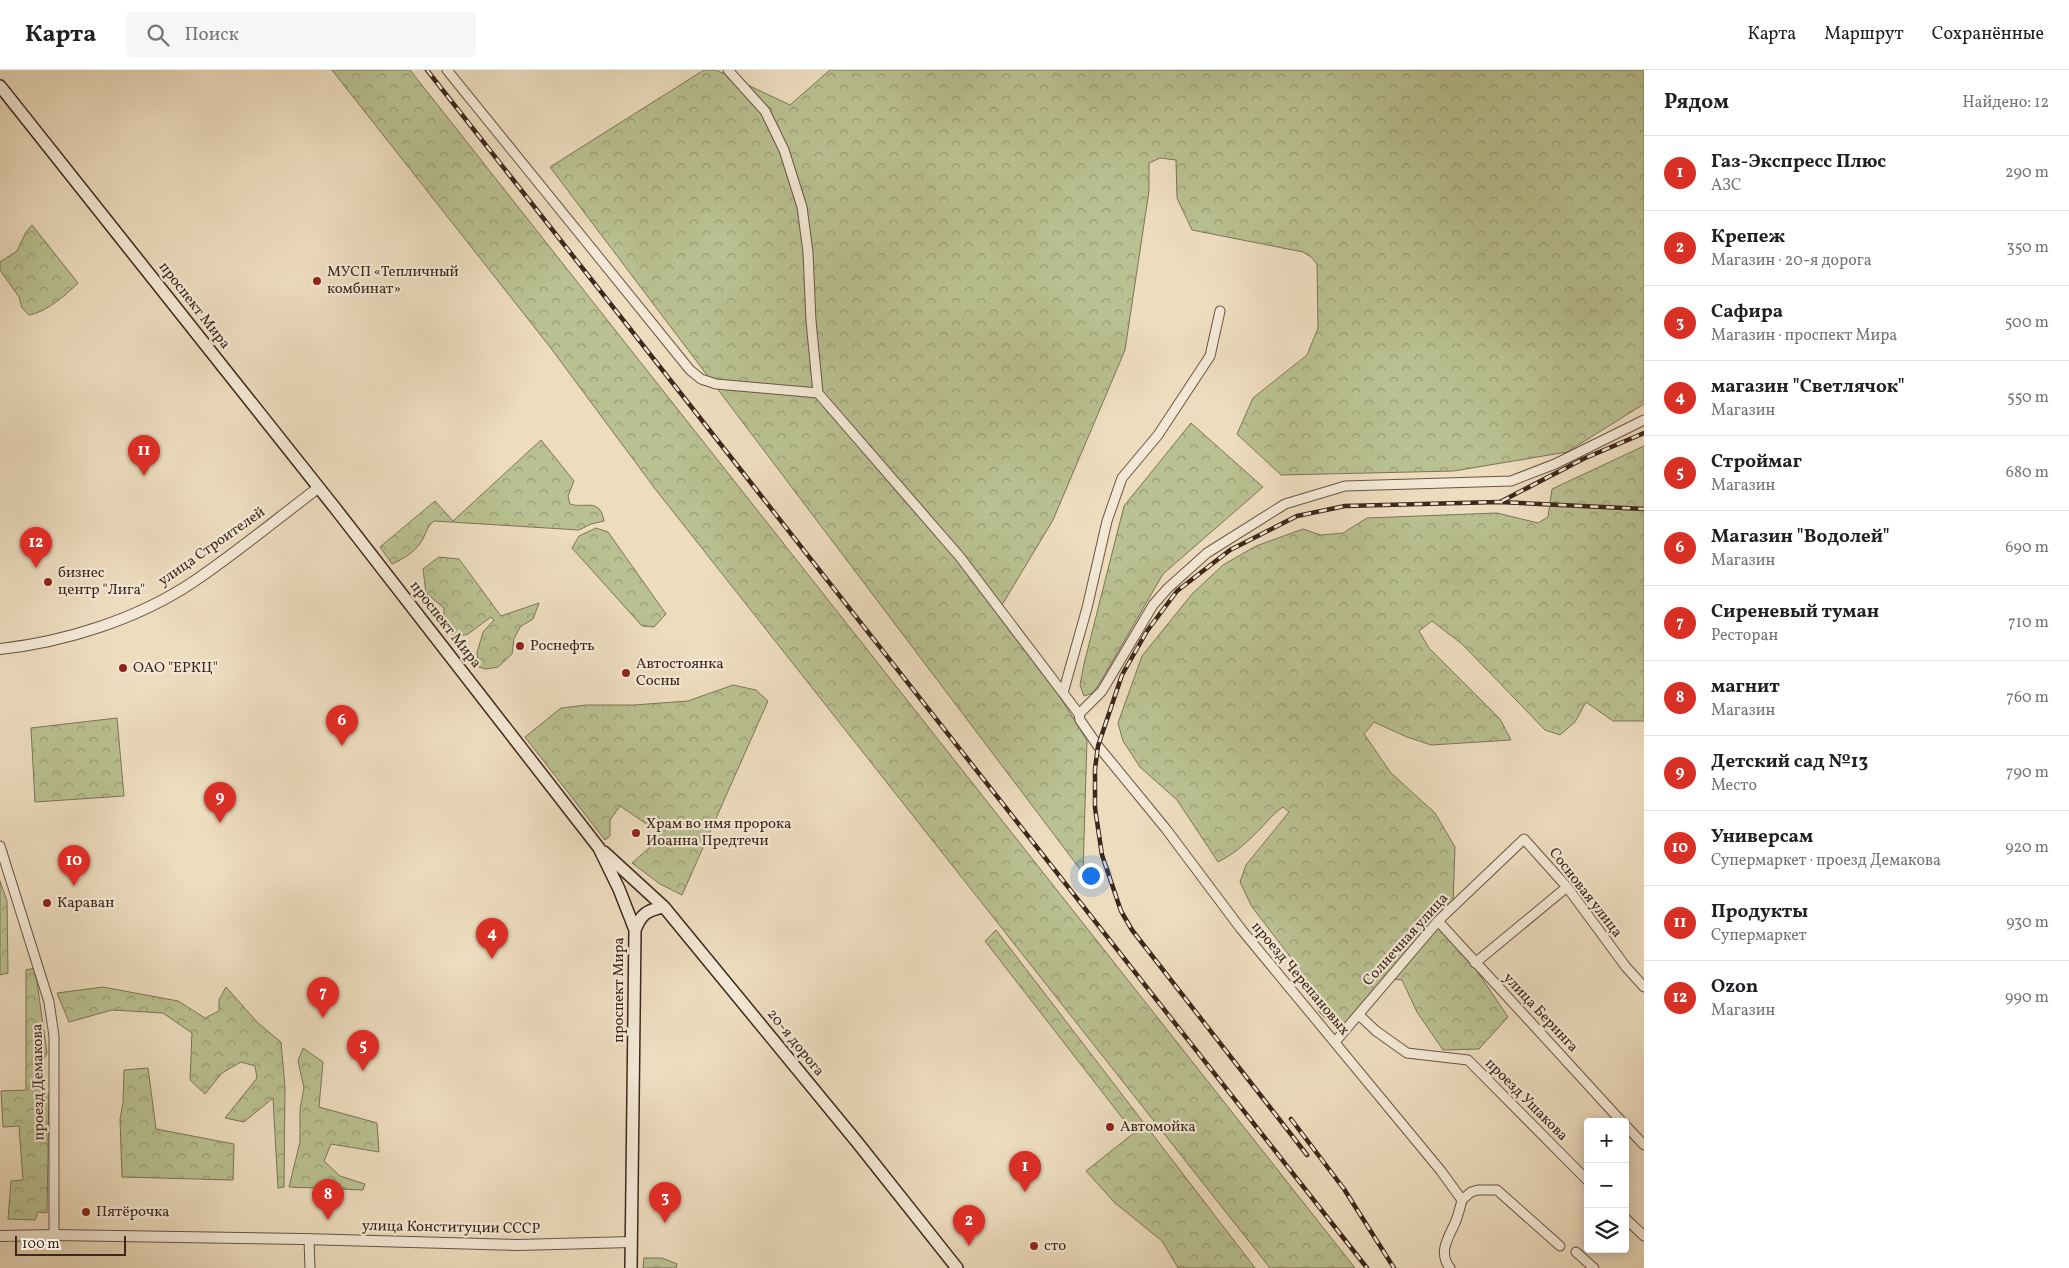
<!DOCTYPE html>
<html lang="ru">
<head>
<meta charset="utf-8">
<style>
	:root { --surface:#fff; --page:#f6f6f6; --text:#202124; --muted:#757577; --line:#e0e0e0; --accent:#d93025 }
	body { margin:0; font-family:Vollkorn,serif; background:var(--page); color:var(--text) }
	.controls { position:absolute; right:15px; bottom:15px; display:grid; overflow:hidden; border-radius:5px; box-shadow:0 2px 12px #0003 }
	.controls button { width:45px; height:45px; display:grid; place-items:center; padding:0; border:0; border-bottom:1px solid var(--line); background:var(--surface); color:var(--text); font:25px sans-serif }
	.scale { position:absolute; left:15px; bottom:12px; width:111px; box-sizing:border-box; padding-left:5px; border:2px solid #3e271c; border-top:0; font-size:14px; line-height:18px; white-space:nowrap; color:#3e271c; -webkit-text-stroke:4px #f3e8d5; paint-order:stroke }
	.you { position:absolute; left:1090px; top:805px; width:18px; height:18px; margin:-12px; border:4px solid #fff; border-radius:50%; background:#1a73e8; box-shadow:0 0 0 8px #1a73e833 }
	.badge { display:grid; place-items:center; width:32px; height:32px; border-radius:50%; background:var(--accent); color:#fff; font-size:16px; font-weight:700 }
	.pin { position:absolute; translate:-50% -41px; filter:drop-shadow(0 1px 2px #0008) }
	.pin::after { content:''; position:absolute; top:26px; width:18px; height:15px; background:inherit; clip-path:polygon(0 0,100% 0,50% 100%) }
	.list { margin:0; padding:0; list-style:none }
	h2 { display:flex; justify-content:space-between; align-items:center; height:65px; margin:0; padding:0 20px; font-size:21px }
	h2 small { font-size:16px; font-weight:400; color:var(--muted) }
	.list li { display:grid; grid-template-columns:32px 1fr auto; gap:15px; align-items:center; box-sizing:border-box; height:75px; padding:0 20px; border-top:1px solid var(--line) }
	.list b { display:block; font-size:19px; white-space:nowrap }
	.list p { margin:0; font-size:16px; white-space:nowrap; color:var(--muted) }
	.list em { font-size:16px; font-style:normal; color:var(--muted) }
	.icon { flex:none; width:28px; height:28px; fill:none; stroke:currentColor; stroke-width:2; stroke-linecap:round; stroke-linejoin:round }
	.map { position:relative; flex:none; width:1644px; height:1198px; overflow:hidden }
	header { display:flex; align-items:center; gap:30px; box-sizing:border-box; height:70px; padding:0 25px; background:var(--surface); border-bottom:1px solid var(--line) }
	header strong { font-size:24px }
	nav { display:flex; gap:28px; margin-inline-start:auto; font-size:18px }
	.search { width:350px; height:45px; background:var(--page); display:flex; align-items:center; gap:12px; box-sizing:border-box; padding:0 18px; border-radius:5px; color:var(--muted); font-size:19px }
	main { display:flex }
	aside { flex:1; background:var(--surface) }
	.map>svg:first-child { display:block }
	.forest { fill:url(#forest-crowns); stroke:#7c7456 }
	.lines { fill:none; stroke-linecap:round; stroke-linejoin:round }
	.minor-casing { stroke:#6a5444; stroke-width:11 }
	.tertiary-casing { stroke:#6a5444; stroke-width:12 }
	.secondary-casing { stroke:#3e271c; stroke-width:14 }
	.minor { stroke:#f3e8d5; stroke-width:9 }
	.tertiary { stroke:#f3e8d5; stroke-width:10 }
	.secondary { stroke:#f3e8d5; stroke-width:11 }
	.rail-casing { stroke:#3e271c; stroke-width:4.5 }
	.rail { stroke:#f3e8d5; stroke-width:2.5; stroke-dasharray:8; stroke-linecap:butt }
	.poi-dot { fill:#8f2418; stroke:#f3e8d5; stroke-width:2 }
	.labels { text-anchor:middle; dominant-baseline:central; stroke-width:4.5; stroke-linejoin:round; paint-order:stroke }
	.poi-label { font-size:15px; fill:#3e271c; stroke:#f3e8d5; text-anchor:start }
	.street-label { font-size:15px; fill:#3e271c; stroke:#f3e8d5 }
</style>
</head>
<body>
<header>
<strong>Карта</strong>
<div class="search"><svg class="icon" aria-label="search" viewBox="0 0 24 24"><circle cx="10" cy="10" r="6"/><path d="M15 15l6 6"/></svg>Поиск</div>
<nav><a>Карта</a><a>Маршрут</a><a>Сохранённые</a></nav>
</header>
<main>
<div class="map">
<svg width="1644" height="1198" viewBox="0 0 1644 1198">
	<defs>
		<pattern id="forest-crowns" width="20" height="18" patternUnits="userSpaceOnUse" patternTransform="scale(1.25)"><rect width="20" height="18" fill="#b9c091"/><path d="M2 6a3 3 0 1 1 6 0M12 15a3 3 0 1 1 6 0" fill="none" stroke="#989c76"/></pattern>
	</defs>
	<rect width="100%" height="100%" fill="#eddcbe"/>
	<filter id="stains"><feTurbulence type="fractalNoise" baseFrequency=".004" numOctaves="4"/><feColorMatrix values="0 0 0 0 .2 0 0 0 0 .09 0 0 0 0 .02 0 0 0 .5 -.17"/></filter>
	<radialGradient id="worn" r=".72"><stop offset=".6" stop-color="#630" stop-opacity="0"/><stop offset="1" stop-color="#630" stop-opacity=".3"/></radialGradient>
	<!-- forest -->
	<path class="forest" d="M332,0H410L1355,1198H1270L656,420L550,277Z
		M704,0H716L790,35L830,0H1644V334L1567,382L1454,401L1281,405L1237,364L1253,328L1307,285L1318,258L1317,194L1311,187L1303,182L1192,160L1177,128L1176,90L1160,88L1149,93V121L1125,280L1053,450L1002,535L1087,670L1083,803L550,97Z
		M32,155L78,213C65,226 46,242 29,245L22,238L19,227L0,200V192L17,181L26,162Z
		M1191,353L1263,417L1163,504L1101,611L1093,623L1084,626L1080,615L1084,594L1124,436Z
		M541,370L574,411L568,426L570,434C585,439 600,427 604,451L591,454L579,460L434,451C425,459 427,463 421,472C414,483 403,489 392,494L380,477L435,431L453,451Z
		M1644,376V651H1613L1586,632L1575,652L1560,665L1545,660L1462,574L1432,551L1419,561L1429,578L1500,649L1511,670L1431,675L1407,667L1374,652L1364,664L1391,703L1435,743L1455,777L1453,835L1438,851L1439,859L1469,889L1508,947L1479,979L1443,980L1417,942L1402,910L1390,909L1350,957L1339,960L1320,943L1292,889L1252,837L1240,812L1246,795L1289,742L1283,737C1271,745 1264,756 1254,765C1243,776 1232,785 1218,792L1177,730L1140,697L1123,671L1118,653L1142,586L1192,524L1223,495L1256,476L1303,459L1321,465L1343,463L1367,448L1497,443L1538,453L1548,447L1552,419Z
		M596,458L608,462L666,544L654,557L642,556L572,478L579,466Z
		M439,487L459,489L501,546L539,533L533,549L520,557L514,569L512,584L498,597L486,599L479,597L477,583L483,562L494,550L491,547L468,564L455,567L444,556V538L426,523L423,499Z
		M733,615L756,620L768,631L682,825L660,814L632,793L649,778L657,761L620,736L610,750V766L605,770L525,667L561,638L586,635H634L688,631Z
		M117,648L124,726L35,732L31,658Z
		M0,811L7,831L8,903L0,905Z
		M996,860L1255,1198H1178L1162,1171L1115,1133L1086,1101L1134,1063L985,871Z
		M35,898L47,983L43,991L42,1024H49L47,1143L38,1142L35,1150L8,1149L11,1111L23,1110L19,1056L3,1057L1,1021L26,1020V900Z
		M103,917L178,931L205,948L219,941V930L226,917L258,953L281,972L285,1017L284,1117L278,1118L273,1028L244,1052L225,1048L257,1008L255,996L241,992L222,1003L205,1024L190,1010L192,963L163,943L112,940L69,952L57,923Z
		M303,978L323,992L319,1037L377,1053L379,1082L331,1074L324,1091L340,1106L365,1114L363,1120L289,1117L300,1072V1039L304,1018L298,991Z
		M148,998L156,1059L234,1074L233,1110L122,1107L120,1049L123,1033L124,1000Z
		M644,1188H662L677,1194L676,1198H643Z"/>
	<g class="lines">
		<!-- minor casing -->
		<g class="minor-casing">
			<path id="minor" d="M447,0L690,300L701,309L716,314L818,323L960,487L1079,644L1080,650L1098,676L1166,759L1241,859L1441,1101L1462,1130
				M728,0L765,41L784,80L802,137L808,182L811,251L818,323
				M1063,623L1087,538L1107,451L1122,408L1158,365L1210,286L1220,241
				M1079,644L1102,621L1153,535L1168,518L1207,483L1285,434L1345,416L1511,411L1555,394L1644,350
				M0,776L49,932L54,966V1165
				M1438,851L1622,1052
				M1475,893L1567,817
				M1359,945L1376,961L1407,983L1468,990L1588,1111
				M1335,972L1438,851L1524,769L1567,817L1626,897L1644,917
				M1625,1055L1644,1075
				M1462,1130L1471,1122L1478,1120H1497L1560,1176
				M1625,1148L1644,1166
				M309,1169L310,1198
				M1576,1182L1594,1198
				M1450,1198C1438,1183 1448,1168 1455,1153C1458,1146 1460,1138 1462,1130"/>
		</g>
		<!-- tertiary casing -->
		<g class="tertiary-casing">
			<path id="tertiary" d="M0,579C65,572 138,549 193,512C236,483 277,449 318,418
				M0,1166L54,1165L303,1169L517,1175L631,1172"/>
		</g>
		<!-- secondary casing -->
		<g class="secondary-casing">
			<path id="secondary" d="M0,16L335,438L599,778L619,819L635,860L631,1198
				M604,782L664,837L857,1072L957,1198
				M635,860C641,844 647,840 664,837"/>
		</g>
		<!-- minor -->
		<use href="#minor" class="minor"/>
		<!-- tertiary -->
		<use href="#tertiary" class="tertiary"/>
		<!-- secondary -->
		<use href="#secondary" class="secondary"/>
		<!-- rail casing -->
		<g class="rail-casing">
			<path id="rail" d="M427,0L1367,1198
				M1502,431L1583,389L1644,363
				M1291,1049L1344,1119L1394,1198
				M1307,1085L1132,860L1121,841L1102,785L1095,738V699L1098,676L1122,605L1147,561L1177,521L1230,480L1297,446L1345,436L1499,432L1644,439"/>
		</g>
		<!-- rail -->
		<use href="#rail" class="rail"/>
	</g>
	<!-- markers -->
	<g class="poi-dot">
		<circle cx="317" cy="211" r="5"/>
		<circle cx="48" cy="512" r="5"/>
		<circle cx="520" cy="576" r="5"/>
		<circle cx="123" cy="598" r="5"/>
		<circle cx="626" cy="603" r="5"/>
		<circle cx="636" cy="763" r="5"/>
		<circle cx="47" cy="833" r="5"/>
		<circle cx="1110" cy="1057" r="5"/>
		<circle cx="86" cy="1142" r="5"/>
		<circle cx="1034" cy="1176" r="5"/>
	</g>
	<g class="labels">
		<!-- poi labels -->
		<g class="poi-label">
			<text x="327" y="202">МУСП «Тепличный<tspan x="327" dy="17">комбинат»</tspan></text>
			<text x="58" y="503">бизнес<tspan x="58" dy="17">центр "Лига"</tspan></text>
			<text x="530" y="576">Роснефть</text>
			<text x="636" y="594">Автостоянка<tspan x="636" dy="17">Сосны</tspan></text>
			<text x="133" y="598">ОАО "ЕРКЦ"</text>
			<text x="646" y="754">Храм во имя пророка<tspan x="646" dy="17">Иоанна Предтечи</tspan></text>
			<text x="57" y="833">Караван</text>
			<text x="1120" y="1057">Автомойка</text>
			<text x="96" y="1142">Пятёрочка</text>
			<text x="1044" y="1176">сто</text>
		</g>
		<!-- street labels -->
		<g class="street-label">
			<text transform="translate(194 236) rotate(52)">проспект Мира</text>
			<text transform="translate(212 477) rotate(-35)">улица Строителей</text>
			<text transform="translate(445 555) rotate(52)">проспект Мира</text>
			<text transform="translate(1585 823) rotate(52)">Сосновая улица</text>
			<text transform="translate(1406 870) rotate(-48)">Солнечная улица</text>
			<text transform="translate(1300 909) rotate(50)">проезд Черепановых</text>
			<text transform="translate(619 920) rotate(-90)">проспект Мира</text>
			<text transform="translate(1540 943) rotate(47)">улица Беринга</text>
			<text transform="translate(795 973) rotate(51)">20-я дорога</text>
			<text transform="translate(39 1012) rotate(-91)">проезд Демакова</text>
			<text transform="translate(1526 1030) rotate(45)">проезд Ушакова</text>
			<text transform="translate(451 1158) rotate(1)">улица Конституции СССР</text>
		</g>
	</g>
	<rect width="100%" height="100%" filter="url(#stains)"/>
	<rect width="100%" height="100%" fill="url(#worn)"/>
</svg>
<div class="controls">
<button>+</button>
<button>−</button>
<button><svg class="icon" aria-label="layers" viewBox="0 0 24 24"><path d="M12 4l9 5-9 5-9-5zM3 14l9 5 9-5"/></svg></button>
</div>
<div class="scale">100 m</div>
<div class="you"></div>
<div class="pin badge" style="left:1025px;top:1122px">1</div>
<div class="pin badge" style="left:969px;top:1176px">2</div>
<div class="pin badge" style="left:665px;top:1153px">3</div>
<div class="pin badge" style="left:492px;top:889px">4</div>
<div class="pin badge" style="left:363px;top:1001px">5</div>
<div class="pin badge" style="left:342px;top:676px">6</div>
<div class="pin badge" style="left:323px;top:948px">7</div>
<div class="pin badge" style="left:328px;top:1150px">8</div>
<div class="pin badge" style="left:220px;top:753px">9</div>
<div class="pin badge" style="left:74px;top:816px">10</div>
<div class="pin badge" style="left:144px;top:406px">11</div>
<div class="pin badge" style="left:36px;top:498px">12</div>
</div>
<aside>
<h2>Рядом<small>Найдено: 12</small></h2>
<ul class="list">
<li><span class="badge">1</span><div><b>Газ-Экспресс Плюс</b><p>АЗС</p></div><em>290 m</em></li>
<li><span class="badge">2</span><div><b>Крепеж</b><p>Магазин · 20-я дорога</p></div><em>350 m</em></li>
<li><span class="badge">3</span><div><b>Сафира</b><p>Магазин · проспект Мира</p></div><em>500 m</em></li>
<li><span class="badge">4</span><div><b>магазин &quot;Светлячок&quot;</b><p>Магазин</p></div><em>550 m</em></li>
<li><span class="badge">5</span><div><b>Строймаг</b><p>Магазин</p></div><em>680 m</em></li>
<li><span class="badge">6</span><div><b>Магазин &quot;Водолей&quot;</b><p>Магазин</p></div><em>690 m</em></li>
<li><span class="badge">7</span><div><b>Сиреневый туман</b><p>Ресторан</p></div><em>710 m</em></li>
<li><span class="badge">8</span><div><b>магнит</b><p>Магазин</p></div><em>760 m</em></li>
<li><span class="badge">9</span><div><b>Детский сад №13</b><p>Место</p></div><em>790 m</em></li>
<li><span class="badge">10</span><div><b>Универсам</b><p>Супермаркет · проезд Демакова</p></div><em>920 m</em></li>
<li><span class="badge">11</span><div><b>Продукты</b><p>Супермаркет</p></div><em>930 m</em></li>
<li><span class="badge">12</span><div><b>Ozon</b><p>Магазин</p></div><em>990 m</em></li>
</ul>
</aside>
</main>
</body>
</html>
